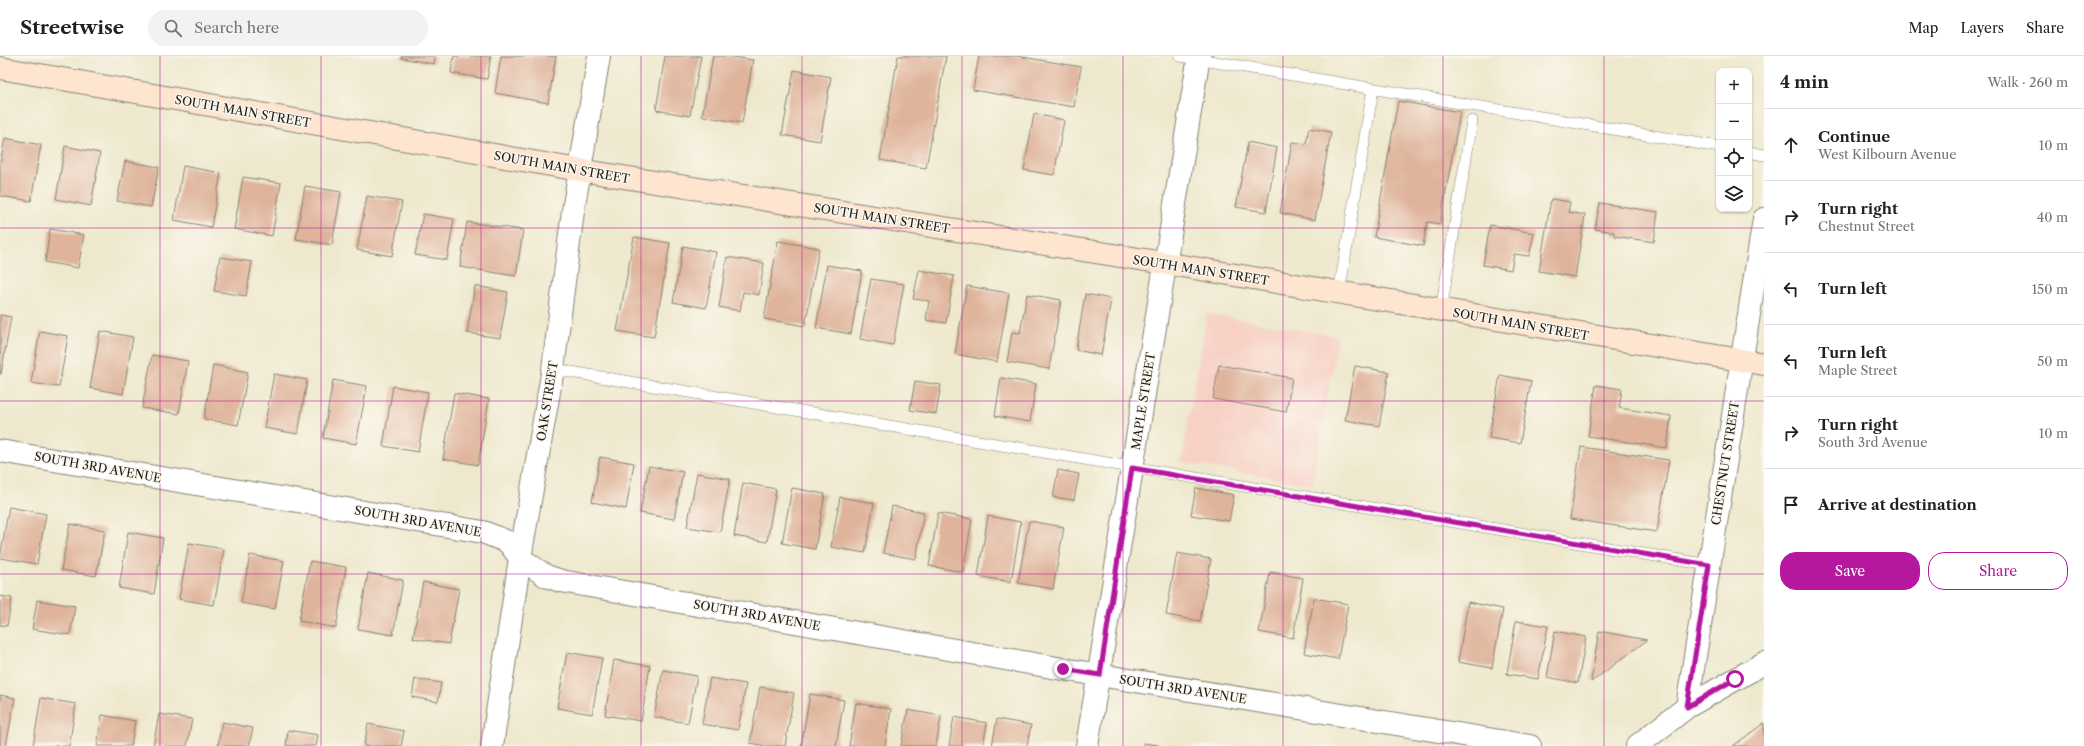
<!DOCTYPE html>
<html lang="en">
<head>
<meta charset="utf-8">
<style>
	:root { --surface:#fff; --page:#f2f2f2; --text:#202124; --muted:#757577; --line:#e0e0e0; --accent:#b5179e }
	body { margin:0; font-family:"Libre Caslon Text",serif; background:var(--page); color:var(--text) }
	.controls { position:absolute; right:12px; top:12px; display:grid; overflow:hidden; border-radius:8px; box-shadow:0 1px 3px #0004 }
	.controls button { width:36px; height:36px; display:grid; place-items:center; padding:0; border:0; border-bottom:1px solid var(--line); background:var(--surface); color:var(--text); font:20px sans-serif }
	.stop { position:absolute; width:12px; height:12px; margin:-9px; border:3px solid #b5179e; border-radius:50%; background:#fff }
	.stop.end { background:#b5179e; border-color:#fff; box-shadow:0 1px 4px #0008 }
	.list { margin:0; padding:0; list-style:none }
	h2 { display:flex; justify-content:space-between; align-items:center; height:52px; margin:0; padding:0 16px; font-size:17px }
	h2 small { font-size:13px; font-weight:400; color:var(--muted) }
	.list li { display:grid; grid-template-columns:26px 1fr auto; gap:12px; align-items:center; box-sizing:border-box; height:72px; padding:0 16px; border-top:1px solid var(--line) }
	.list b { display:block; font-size:15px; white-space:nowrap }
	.list p { margin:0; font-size:13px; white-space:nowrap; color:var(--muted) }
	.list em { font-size:13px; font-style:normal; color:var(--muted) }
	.actions { display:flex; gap:8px; padding:12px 16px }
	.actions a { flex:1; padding:9px 0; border:1px solid var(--accent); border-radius:16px; text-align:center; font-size:14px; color:var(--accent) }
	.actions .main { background:var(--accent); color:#fff }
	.icon { flex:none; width:22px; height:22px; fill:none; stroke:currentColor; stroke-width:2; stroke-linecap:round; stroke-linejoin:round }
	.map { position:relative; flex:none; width:1764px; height:690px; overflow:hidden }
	header { display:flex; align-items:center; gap:24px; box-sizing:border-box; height:56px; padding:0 20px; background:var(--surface); border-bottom:1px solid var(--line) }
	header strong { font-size:19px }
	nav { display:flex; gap:22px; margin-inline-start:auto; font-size:14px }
	.search { width:280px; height:36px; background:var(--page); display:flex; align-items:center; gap:10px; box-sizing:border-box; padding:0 14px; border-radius:22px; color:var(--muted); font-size:15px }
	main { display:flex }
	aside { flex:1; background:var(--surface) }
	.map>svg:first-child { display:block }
	.built { fill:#f7d1c6 }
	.building { fill:#dfb49b }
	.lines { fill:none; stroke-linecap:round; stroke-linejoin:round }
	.service-casing { stroke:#858274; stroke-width:12 }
	.minor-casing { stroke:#858274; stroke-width:24 }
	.secondary-casing { stroke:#858274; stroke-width:24 }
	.service { stroke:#fff; stroke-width:11 }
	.minor { stroke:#fff; stroke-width:22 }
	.secondary { stroke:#fde5d0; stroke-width:22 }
	.route { stroke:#b5179e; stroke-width:5 }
	.grid { fill:none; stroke:#b5179e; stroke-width:1; stroke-opacity:0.55 }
	.labels { text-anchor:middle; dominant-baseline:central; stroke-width:3; stroke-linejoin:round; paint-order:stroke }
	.street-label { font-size:12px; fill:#1c1c1c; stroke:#fbf7ec }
</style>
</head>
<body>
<header>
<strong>Streetwise</strong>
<div class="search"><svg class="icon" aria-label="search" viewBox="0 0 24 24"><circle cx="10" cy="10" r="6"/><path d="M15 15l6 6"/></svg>Search here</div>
<nav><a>Map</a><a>Layers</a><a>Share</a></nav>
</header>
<main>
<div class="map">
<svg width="1764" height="690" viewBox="0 0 1764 690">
	<rect width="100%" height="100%" fill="#fbf7ec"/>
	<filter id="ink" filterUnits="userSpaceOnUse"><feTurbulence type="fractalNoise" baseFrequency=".025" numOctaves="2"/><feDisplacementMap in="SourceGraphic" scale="8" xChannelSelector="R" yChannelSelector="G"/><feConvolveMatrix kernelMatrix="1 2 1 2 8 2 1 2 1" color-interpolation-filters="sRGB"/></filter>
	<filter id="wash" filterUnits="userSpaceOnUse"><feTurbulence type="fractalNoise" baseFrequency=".012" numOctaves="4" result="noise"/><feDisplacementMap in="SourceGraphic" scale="16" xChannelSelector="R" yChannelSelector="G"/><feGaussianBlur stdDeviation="0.9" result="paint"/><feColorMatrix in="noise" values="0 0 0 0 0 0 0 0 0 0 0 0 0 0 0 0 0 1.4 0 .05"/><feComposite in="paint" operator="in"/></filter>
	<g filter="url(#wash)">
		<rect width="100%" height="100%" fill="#eee8cd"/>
		<!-- built -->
		<path class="built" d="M1207,258L1338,280L1312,429L1181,406Z"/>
		<g id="blocks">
			<!-- building -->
			<path class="building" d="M402,0H435L434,8L401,2Z
				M454,0H491L487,23L451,17Z
				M501,0H556L548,47L495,37Z
				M665,0H701L690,60L656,54Z
				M713,0H728L753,4L742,67L702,60Z
				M898,0H946L926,112L880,104Z
				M979,0H1017L1081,11L1074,51L973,34Z
				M794,14L831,21L820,85L782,79Z
				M1398,45L1460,56L1440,168L1427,166L1423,190L1374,181Z
				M1034,58L1064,64L1054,119L1024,114Z
				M1309,72L1331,76L1315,164L1280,157L1292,86L1306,88Z
				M5,82L41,89L31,145L0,140V108Z
				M1248,86L1277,92L1266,156L1236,151Z
				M65,90L100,97L91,150L56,143Z
				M125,105L159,111L151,151L117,145Z
				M183,110L221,117L211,171L174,164Z
				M243,121L281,127L272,180L234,173Z
				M305,130L341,136L332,189L296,183Z
				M367,140L402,146L392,200L357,194Z
				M1551,143L1570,146L1568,156L1585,159L1575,221L1539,215Z
				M1600,147L1658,156L1654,186L1614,180V176L1595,173Z
				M423,158L454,163L447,204L415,199Z
				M467,166L523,174L516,220L460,211Z
				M1490,169L1534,177L1529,200L1514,198L1511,214L1483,209Z
				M50,173L84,179L78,212L45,206Z
				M634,181L670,187L654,281L617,275Z
				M778,185L819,192L805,270L764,263Z
				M683,190L716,196L706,252L673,246Z
				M220,201L252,206L246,240L214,235Z
				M727,201L764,207L759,239L743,236L740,255L719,251Z
				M827,209L862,215L851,278L816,272Z
				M919,214L954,220L946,267L926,264L929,245L913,243Z
				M871,223L904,228L893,289L860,283Z
				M475,230L508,236L500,282L467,277Z
				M967,230L1009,237L997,306L955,298Z
				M1027,238L1061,244L1049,313L1007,306L1012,276L1020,277Z
				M1085,238L1111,243L1101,299L1076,294Z
				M0,259L11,261L1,318H0Z
				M40,275L68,280L59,331L31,327Z
				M100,275L133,281L123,338L90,332Z
				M152,299L188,305L179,358L142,352Z
				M213,309L248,316L238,369L204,363Z
				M1219,309L1292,322L1286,356L1213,343Z
				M1355,310L1389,316L1379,370L1345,364Z
				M274,318L307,324L298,378L264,372Z
				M1500,319L1531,325L1520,387L1489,382Z
				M1001,322L1036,328L1030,366L995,360Z
				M333,324L367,330L356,388L323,382Z
				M915,325L941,329L936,358L910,354Z
				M1596,329L1622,333L1619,352L1671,360L1667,392L1588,380Z
				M393,330L428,336L418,396L383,390Z
				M454,337L489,343L478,409L443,403Z
				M1581,391L1669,404L1657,476L1570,463Z
				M600,401L634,407L626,453L592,446Z
				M649,410L683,416L674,463L640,457Z
				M1058,414L1079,418L1074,444L1053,441Z
				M697,417L730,423L720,476L687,471Z
				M743,427L776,433L767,486L734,480Z
				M792,432L825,438L815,493L782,487Z
				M1196,432L1234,439L1229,465L1191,459Z
				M840,441L874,447L865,497L831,491Z
				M892,450L924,456L916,503L883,497Z
				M9,451L46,458L37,508L0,502Z
				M938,457L972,463L963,516L929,510Z
				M988,460L1021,466L1011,526L978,520Z
				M1029,465L1064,471L1053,533L1018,527Z
				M70,468L105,474L96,520L61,514Z
				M128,476L163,482L154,538L119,532Z
				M189,487L224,493L214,549L179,543Z
				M1177,497L1211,503L1200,565L1166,559Z
				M250,499L284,505L275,553L241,547Z
				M310,505L346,511L336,572L299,565Z
				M1270,516L1303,522L1293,582L1259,576Z
				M368,517L403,524L393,579L358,573Z
				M423,526L459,533L449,588L413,582Z
				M0,540L12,542L7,570L0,569Z
				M1314,542L1348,548L1338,603L1304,597Z
				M37,544L75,550L70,579L32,573Z
				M1468,546L1503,553L1492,612L1458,606Z
				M1516,565L1548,570L1538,623L1507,618Z
				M1555,575L1586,581L1578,627L1547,621Z
				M1599,575L1647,584L1591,626Z
				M567,596L602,602L592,658L557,652Z
				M614,604L650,610L641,665L605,659Z
				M663,614L697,620L688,667L654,661Z
				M710,622L746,628L738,674L702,668Z
				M415,623L441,627L438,646L412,641Z
				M760,631L794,637L785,690H767L750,687Z
				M810,638L844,644L836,690H801Z
				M0,639L15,642L6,690H0Z
				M41,642L76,648L69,690H33Z
				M856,647L891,653L885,690H849Z
				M908,654L941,660L936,690H901Z
				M159,658L192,663L187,690H153Z
				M102,659L135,665L131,690H97Z
				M954,661L987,667L983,690H949Z
				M997,663L1031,669L1027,690H992Z
				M222,666L253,672L249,690H218Z
				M1764,667V690H1733Z
				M368,668L404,675L401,690H364Z
				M288,674L318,679L316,690H286Z
				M1144,687L1158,689V690H1144Z"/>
		</g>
	</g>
	<g filter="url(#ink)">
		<use href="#blocks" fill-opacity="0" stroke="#858274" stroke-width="1"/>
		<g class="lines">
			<!-- service casing -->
			<g class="service-casing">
				<path id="service" d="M1180,0L1719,91
					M1749,96L1764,99
					M1339,237L1373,33
					M1441,254L1472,65
					M553,313L1709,509"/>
			</g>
			<!-- minor casing -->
			<g class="minor-casing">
				<path id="minor" d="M0,395L483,476L508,486L520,502L546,520L561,525L1063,613L1530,690
					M1687,651L1764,163
					M492,690L520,502L553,313L573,155L599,0
					M1087,690L1199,0
					M1637,690L1687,651L1764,607"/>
			</g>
			<!-- secondary casing -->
			<g class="secondary-casing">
				<path id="secondary" d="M0,12L579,114L1164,207L1764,308"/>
			</g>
			<!-- service -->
			<use href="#service" class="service"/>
			<!-- minor -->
			<use href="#minor" class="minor"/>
			<!-- secondary -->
			<use href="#secondary" class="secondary"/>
		</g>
	</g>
	<g class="lines" filter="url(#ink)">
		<!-- route -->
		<path class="route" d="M1063,613L1100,619L1132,412L1709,509L1687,651L1735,623"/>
	</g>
	<!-- grid -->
	<path class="grid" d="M160,0V690M321,0V690M481,0V690M641,0V690M802,0V690M962,0V690M1123,0V690M1283,0V690M1443,0V690M1604,0V690M0,172H1764M0,345H1764M0,518H1764"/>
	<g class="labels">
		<!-- street labels -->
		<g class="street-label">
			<text transform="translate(243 55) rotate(10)">SOUTH MAIN STREET</text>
			<text transform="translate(562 111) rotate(10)">SOUTH MAIN STREET</text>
			<text transform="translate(882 162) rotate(9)">SOUTH MAIN STREET</text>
			<text transform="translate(1201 214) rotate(9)">SOUTH MAIN STREET</text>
			<text transform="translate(1521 268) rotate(10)">SOUTH MAIN STREET</text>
			<text transform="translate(547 345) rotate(-81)">OAK STREET</text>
			<text transform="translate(1143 345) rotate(-81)">MAPLE STREET</text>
			<text transform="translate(1725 407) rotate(-81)">CHESTNUT STREET</text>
			<text transform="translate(98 411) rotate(10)">SOUTH 3RD AVENUE</text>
			<text transform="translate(418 465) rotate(10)">SOUTH 3RD AVENUE</text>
			<text transform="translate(757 559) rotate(10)">SOUTH 3RD AVENUE</text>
			<text transform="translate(1183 633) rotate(9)">SOUTH 3RD AVENUE</text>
		</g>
	</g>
</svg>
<div class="controls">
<button>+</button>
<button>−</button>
<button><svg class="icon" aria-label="locate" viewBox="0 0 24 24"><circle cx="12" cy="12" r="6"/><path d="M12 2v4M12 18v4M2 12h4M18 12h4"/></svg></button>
<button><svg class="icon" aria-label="layers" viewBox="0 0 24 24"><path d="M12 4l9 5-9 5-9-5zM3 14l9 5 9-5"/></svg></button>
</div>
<div class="stop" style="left:1735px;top:623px"></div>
<div class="stop end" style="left:1063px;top:613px"></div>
</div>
<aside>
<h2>4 min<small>Walk · 260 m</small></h2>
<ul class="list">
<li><svg class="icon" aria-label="ahead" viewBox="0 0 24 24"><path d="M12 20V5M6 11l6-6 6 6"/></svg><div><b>Continue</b><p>West Kilbourn Avenue</p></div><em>10 m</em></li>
<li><svg class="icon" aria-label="right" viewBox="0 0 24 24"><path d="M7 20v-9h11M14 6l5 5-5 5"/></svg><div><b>Turn right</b><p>Chestnut Street</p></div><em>40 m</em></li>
<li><svg class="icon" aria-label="left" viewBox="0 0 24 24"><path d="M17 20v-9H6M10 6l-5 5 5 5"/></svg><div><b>Turn left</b></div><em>150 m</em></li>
<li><svg class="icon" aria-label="left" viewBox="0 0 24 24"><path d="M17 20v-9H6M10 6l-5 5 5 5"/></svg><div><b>Turn left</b><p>Maple Street</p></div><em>50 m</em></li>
<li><svg class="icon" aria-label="right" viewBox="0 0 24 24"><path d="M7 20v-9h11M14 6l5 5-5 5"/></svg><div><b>Turn right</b><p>South 3rd Avenue</p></div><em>10 m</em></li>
<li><svg class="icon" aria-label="arrive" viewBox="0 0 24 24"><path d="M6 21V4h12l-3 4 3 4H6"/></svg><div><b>Arrive at destination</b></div></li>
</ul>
<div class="actions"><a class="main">Save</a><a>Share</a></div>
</aside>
</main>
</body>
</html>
